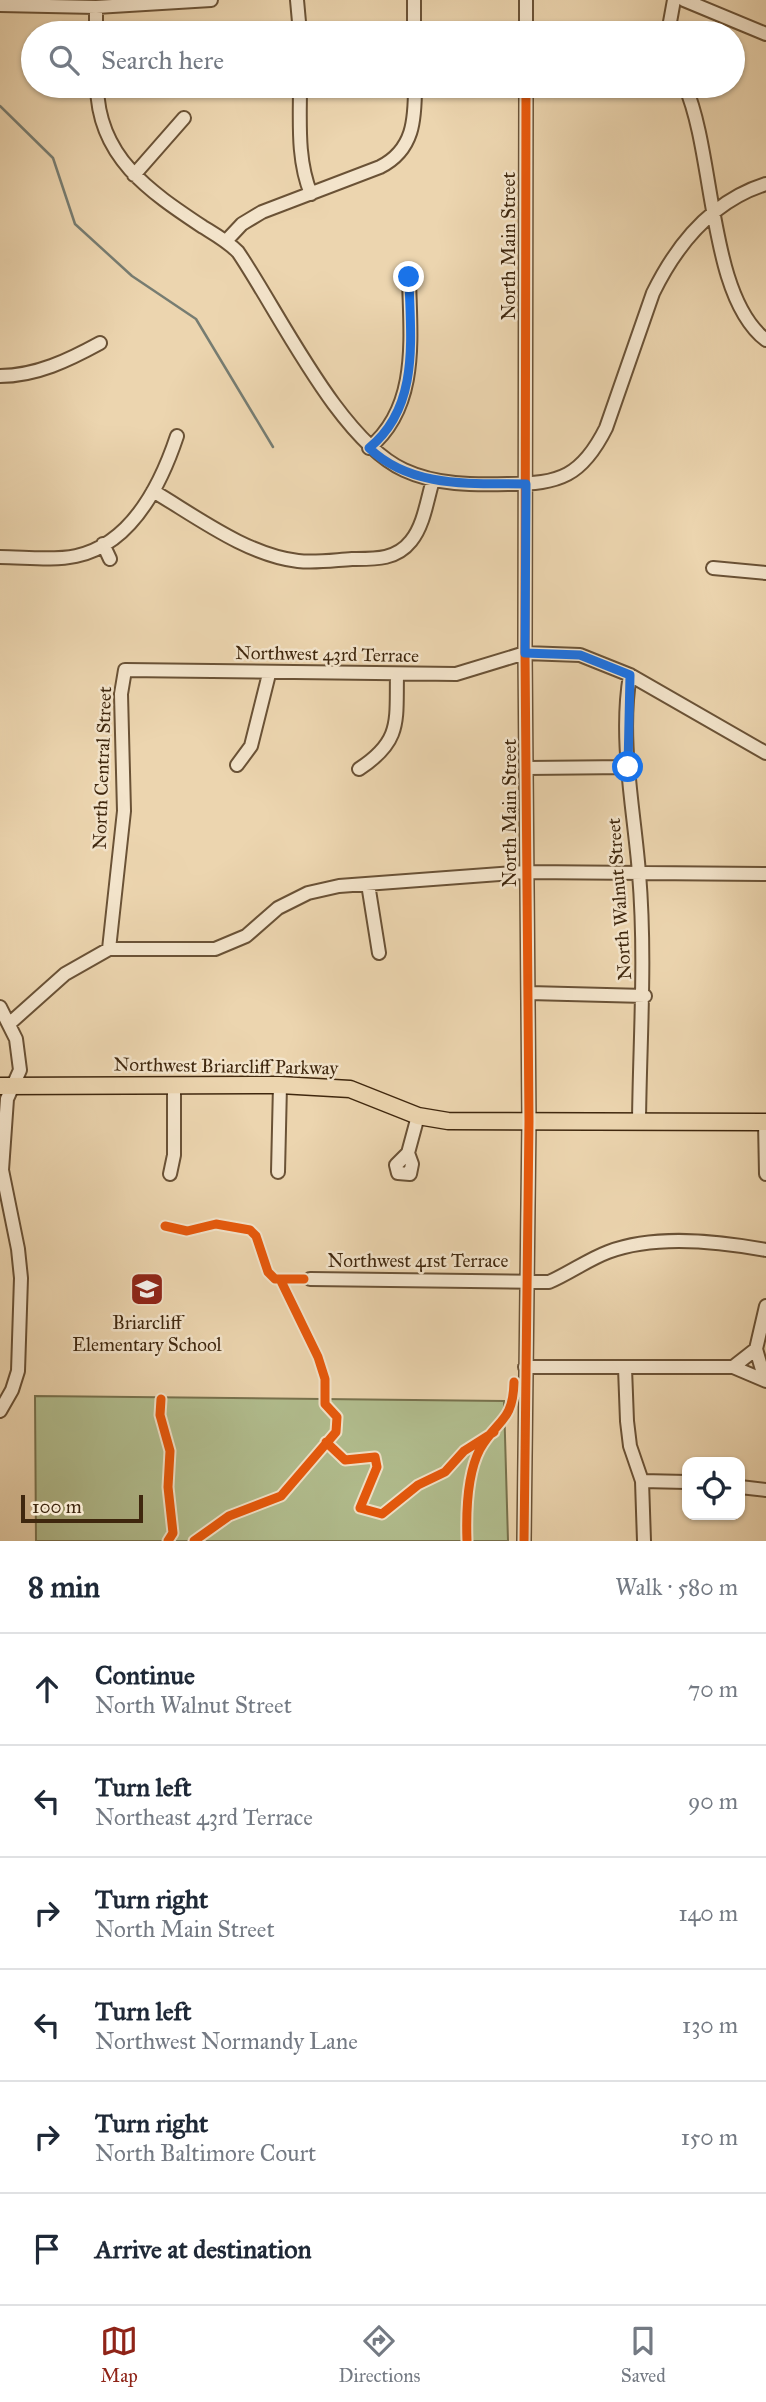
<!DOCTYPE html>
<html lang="en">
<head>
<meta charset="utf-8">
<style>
	:root { --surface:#fff; --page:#f2f2f3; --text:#1f2937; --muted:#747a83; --line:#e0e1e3; --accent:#8f2418 }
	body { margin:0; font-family:"IM FELL Great Primer",serif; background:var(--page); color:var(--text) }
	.controls { position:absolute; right:21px; bottom:21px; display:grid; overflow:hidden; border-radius:14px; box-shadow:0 2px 5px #0004 }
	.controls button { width:63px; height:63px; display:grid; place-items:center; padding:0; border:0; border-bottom:2px solid var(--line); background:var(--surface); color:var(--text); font:35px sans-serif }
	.scale { position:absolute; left:21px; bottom:18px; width:122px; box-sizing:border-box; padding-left:7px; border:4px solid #3f270e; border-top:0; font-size:19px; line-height:24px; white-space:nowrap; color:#3f270e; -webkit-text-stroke:5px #f3e4cb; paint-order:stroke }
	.stop { position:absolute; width:21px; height:21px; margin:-16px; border:5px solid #1a73e8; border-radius:50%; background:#fff }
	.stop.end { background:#1a73e8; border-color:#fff; box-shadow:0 2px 7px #0008 }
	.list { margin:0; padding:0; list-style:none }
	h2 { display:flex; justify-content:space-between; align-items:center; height:91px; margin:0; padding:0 28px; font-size:30px }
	h2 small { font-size:23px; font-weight:400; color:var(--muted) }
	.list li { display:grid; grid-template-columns:46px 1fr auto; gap:21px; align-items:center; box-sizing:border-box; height:112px; padding:0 28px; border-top:2px solid var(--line) }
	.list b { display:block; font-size:26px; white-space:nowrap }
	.list p { margin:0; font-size:23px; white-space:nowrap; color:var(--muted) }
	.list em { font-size:23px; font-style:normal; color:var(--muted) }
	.icon { flex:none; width:38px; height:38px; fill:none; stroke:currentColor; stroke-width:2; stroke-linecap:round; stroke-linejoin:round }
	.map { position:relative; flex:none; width:766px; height:1541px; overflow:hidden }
	.search { position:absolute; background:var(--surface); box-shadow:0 2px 5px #0004; left:21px; right:21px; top:21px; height:77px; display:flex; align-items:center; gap:18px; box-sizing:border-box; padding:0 24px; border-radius:38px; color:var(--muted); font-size:26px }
	.sheet { height:763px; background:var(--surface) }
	nav { display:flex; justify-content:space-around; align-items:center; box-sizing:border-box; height:98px; border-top:2px solid var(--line); background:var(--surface); font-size:19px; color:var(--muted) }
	nav a { display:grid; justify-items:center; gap:4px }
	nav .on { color:var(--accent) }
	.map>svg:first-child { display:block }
	.green { fill:#b2be8f; stroke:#78724e; stroke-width:2 }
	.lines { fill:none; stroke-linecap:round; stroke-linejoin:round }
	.stream { stroke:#777d72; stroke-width:2.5 }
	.minor-casing { stroke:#6a5236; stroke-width:16 }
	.major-casing { stroke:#3f270e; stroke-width:19 }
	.minor { stroke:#f3e4cb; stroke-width:12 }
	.major { stroke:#ecd5af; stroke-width:16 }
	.cycleway-casing { stroke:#f3e4cb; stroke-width:13 }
	.cycleway { stroke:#e8590c; stroke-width:9 }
	.route { stroke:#1a73e8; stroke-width:9 }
	.labels { text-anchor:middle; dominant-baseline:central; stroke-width:5; stroke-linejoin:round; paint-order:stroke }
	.street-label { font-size:19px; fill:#3f270e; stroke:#f3e4cb }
	.poi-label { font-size:19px; fill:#3f270e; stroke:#f3e4cb }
</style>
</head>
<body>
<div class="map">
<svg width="766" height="1541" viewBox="0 0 766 1541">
	<rect width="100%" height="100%" fill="#ecd5af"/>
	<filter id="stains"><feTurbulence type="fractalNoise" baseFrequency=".00286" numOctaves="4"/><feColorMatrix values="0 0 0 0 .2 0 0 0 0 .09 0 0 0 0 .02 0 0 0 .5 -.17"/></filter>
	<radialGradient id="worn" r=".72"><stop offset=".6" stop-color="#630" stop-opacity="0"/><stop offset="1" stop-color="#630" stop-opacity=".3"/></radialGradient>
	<!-- green -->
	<path class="green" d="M35,1396L504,1401L508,1541H36Z"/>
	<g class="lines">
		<!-- stream -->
		<path class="stream" d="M0,106L53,158L75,224L132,276L196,319L273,447"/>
		<!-- minor casing -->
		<g class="minor-casing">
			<path id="minor" d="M297,0L300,33
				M414,0V33
				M684,0L766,34
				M0,5L96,7L211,0
				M96,7V33
				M526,33V0
				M668,33L674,0
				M97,86C98,157 149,191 203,227C216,235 227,241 238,252C280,314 339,440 404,470C436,485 473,485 508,484C560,484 582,476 606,428L653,293C677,244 712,201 766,184
				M300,86C300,122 297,160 311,194
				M685,86C715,154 708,296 766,340
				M134,175L184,118
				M227,240L242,224L262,212L380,167C414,150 415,119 415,86
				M0,376C36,376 69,360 100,343
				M369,448C420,406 410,336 409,277
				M153,491C197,517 247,555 298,561C316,563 335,560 352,559C375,559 396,560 411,541C424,525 427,500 433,480
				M103,544L110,559
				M0,557C24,557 53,561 76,556C132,544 161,484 177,436
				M713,568L766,573
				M630,675C619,740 634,809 639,873C646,958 640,1036 639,1120
				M237,765L251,746L269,674
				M527,768L628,767
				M359,769C402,741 396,721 397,675
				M368,884L379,953
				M109,949L124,811L121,694L125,670L456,674L525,653L580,655L630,675L766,753
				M529,993L645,996
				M0,1007L16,1039L20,1070L7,1099L2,1170L18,1249L21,1278L18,1371L12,1390L0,1411
				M9,1024L65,974L109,949H215L246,936L278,908L308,893L339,886L526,872L766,874
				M765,1122L766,1174
				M408,1153L396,1165L398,1173L410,1174L412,1164L408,1153L418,1116
				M278,1172L280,1085
				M170,1174L174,1155V1085
				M310,1279L549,1282C570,1273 587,1260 608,1252C655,1234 717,1241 766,1250
				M525,1367H733L766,1381
				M733,1367L756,1349
				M625,1368L627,1421L630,1446L642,1481L644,1541
				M765,1380L756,1349L766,1306
				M642,1481L687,1482
				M740,1487L766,1490
				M524,1541L529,1121L525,653L526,86"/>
		</g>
		<!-- major casing -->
		<g class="major-casing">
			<path id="major" d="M0,1086L280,1085L350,1089L418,1116L448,1121L766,1122"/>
		</g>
		<!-- minor -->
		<use href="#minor" class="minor"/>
		<!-- major -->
		<use href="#major" class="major"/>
		<!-- cycleway casing -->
		<g class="cycleway-casing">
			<path id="cycleway" d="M165,1226L187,1231L216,1224L250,1230L256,1236L268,1272L275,1279H304
				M161,1399L160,1415L170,1451L168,1487L173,1533L168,1541
				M326,1442L345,1460L375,1457L377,1467L360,1508L382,1514L418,1485L445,1472L464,1451L494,1432
				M194,1541L229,1516L281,1496L336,1432L337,1417L325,1404V1379L318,1357L281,1281
				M467,1541C466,1513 467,1474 480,1449C497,1419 513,1423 514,1382
				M524,1541L529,1121L525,653L526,86"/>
		</g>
		<!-- cycleway -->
		<use href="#cycleway" class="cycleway"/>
	</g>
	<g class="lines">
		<!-- route -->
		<path class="route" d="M409,277C410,336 421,406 369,448C412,489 472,483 526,484L525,653L580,655L630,675L628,767"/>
	</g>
	<!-- icons -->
	<defs>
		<g id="school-square" transform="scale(1.75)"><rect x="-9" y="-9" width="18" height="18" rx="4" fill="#8f2418" stroke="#f3e4cb"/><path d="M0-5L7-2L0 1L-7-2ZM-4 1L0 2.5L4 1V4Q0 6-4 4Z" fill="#fff"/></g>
	</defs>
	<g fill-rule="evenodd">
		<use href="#school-square" x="147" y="1289"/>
	</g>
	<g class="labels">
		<!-- street labels -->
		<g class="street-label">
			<text transform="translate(508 246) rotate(-90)">North Main Street</text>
			<text transform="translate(327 654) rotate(1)">Northwest 43rd Terrace</text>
			<text transform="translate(102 768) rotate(-88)">North Central Street</text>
			<text transform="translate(509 813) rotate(-90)">North Main Street</text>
			<text transform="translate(619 899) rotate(-94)">North Walnut Street</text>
			<text transform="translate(226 1066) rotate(1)">Northwest Briarcliff Parkway</text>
			<text x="418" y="1260">Northwest 41st Terrace</text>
		</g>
		<!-- poi labels -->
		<g class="poi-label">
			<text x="147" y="1322">Briarcliff<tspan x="147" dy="22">Elementary School</tspan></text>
		</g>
	</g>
	<rect width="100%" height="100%" filter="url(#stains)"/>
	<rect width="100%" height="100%" fill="url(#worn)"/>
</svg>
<div class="controls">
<button><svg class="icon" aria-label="locate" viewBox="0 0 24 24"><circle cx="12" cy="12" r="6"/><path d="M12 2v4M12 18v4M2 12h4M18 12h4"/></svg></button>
</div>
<div class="scale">100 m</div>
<div class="stop" style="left:628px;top:767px"></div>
<div class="stop end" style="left:409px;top:277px"></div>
<div class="search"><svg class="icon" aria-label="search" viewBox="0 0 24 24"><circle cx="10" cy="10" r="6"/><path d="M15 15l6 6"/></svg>Search here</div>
</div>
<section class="sheet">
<h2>8 min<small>Walk · 580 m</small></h2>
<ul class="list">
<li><svg class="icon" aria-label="ahead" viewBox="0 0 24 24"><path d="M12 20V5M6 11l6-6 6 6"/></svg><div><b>Continue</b><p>North Walnut Street</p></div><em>70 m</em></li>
<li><svg class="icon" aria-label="left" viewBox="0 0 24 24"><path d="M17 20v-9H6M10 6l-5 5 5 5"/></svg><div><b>Turn left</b><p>Northeast 43rd Terrace</p></div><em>90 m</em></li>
<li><svg class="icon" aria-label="right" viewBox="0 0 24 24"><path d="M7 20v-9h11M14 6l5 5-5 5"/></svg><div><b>Turn right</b><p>North Main Street</p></div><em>140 m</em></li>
<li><svg class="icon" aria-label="left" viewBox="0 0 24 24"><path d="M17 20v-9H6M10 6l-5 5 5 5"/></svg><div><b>Turn left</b><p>Northwest Normandy Lane</p></div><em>130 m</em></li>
<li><svg class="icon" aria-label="right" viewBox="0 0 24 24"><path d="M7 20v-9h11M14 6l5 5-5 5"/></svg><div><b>Turn right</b><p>North Baltimore Court</p></div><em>150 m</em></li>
<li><svg class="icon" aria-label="arrive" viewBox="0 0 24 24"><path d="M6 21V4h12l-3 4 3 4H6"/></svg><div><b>Arrive at destination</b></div></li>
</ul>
</section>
<nav>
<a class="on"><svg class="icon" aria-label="map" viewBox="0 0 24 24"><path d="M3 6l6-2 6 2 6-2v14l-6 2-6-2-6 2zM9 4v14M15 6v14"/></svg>Map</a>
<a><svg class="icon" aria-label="directions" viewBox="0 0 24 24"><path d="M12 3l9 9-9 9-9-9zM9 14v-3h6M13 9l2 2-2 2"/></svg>Directions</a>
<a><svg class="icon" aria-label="saved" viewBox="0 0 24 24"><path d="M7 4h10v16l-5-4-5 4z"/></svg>Saved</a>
</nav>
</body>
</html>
